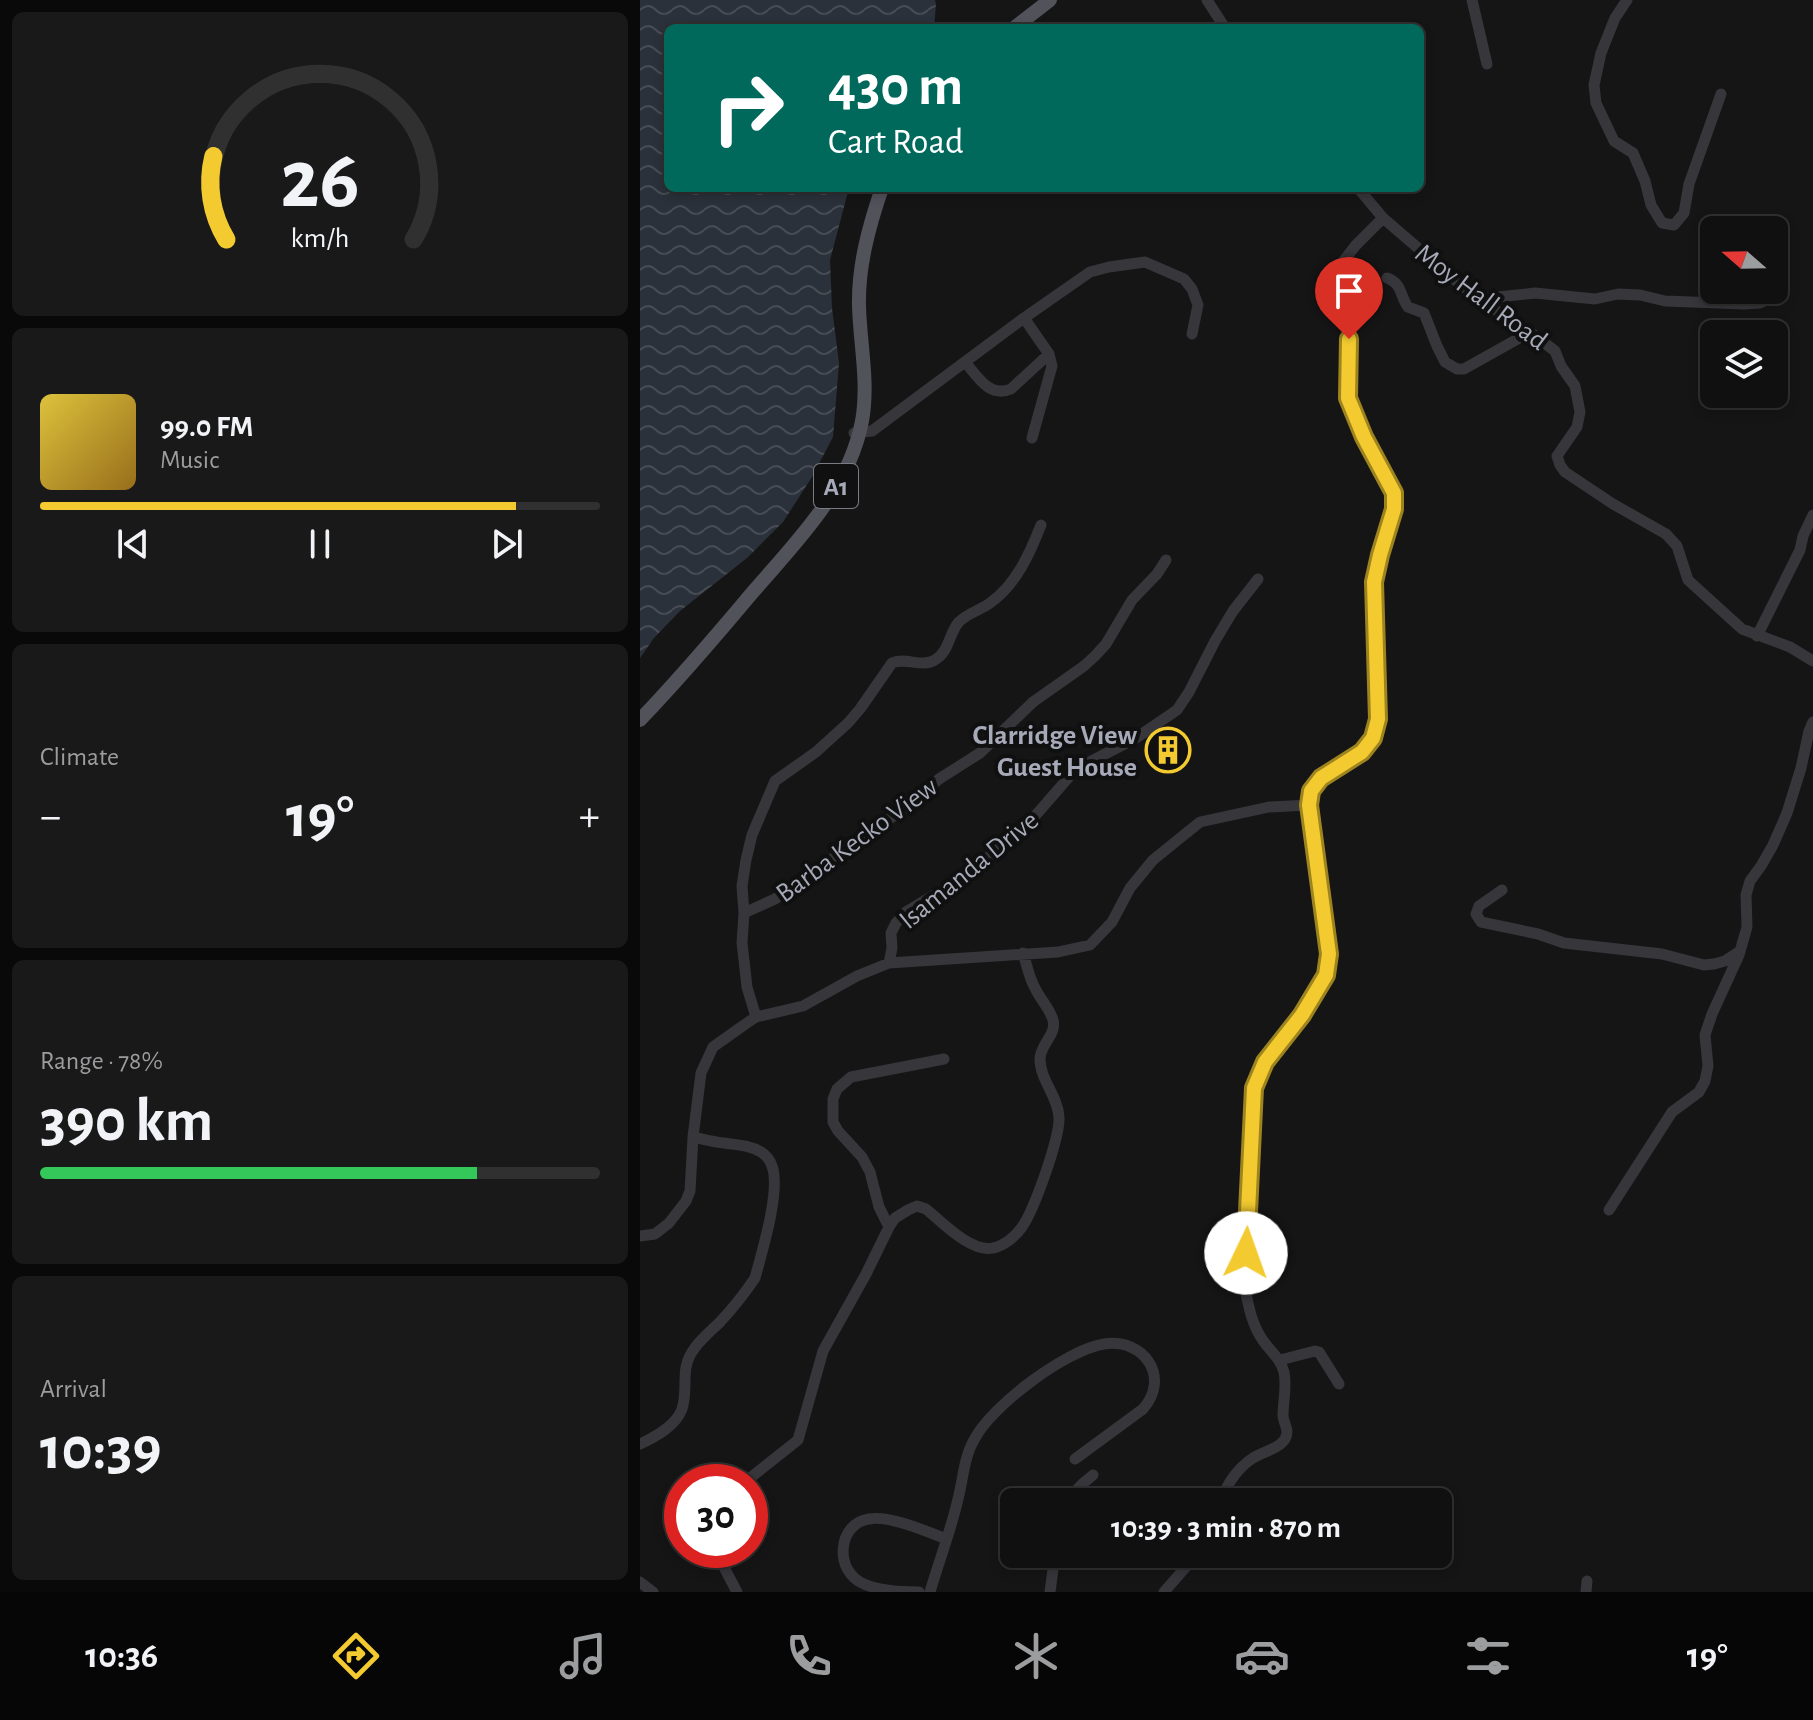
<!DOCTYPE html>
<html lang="en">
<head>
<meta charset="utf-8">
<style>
	body { margin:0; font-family:"Alegreya Sans",sans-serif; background:#191919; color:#f1f3f6; height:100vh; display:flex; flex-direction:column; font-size:30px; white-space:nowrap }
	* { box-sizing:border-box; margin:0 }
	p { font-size:26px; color:#9c9d9f }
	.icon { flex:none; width:44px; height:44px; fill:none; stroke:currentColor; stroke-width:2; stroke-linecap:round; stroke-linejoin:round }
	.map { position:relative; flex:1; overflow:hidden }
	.panel { display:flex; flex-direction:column; gap:12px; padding:12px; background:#090909; width:640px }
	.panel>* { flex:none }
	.guide { position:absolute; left:24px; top:24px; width:760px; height:168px; border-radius:12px; box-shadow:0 4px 12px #0003,0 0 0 2px #303030; background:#00695c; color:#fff; overflow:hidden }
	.needle { width:52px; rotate:290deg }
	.fabs { position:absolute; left:1060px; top:216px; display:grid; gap:16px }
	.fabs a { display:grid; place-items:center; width:88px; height:88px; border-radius:12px; background:#101010; box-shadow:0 4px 12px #0003,0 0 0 2px #303030; font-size:40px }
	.speed { position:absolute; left:24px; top:1464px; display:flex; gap:16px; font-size:40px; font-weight:700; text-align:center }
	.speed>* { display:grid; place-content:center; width:104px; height:104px; border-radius:50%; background:#101010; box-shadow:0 4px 12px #0003,0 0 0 2px #303030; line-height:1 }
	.speed .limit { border:12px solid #d22; background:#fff; color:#111 }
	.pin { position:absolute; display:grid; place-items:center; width:68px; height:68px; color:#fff; margin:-82px -34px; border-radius:50% 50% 50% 0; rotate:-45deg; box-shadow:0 0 8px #0007 }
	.pin .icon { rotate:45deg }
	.me { position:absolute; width:88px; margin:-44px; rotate:3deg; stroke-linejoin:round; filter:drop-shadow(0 0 6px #0008) }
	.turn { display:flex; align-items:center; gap:28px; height:168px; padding:0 32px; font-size:36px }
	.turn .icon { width:104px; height:104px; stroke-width:2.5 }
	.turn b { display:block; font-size:56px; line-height:68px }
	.big { font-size:60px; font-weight:700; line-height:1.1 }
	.panel .tile { flex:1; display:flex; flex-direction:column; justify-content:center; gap:12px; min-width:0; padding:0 28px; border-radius:12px; background:#191919 }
	.panel .dial { align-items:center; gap:0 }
	.dial svg { height:208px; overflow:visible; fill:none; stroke:#303030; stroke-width:7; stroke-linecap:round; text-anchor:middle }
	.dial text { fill:#f1f3f6; stroke:none }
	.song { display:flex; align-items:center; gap:24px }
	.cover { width:96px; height:96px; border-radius:12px; background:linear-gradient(135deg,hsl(50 70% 55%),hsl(40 70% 35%)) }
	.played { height:8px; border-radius:4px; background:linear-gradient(90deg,#f3cb30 85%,#303030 85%) }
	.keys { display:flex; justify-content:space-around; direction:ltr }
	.heat { display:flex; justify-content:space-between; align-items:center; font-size:44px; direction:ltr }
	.charge { height:12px; border-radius:6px; background:linear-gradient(90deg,#34c759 78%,#303030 0) }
	.trip { position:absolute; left:360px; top:1488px; width:452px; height:80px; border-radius:12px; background:#101010; box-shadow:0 4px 12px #0003,0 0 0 2px #303030; font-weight:700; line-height:80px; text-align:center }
	.tab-bar { display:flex; height:128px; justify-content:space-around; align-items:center; background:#060606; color:#9c9d9f }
	.tab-bar .icon { width:56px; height:56px }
	.tab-bar .current { color:#f3cb30 }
	.tab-bar b { font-size:36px; color:#f1f3f6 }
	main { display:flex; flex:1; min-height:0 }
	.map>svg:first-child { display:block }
	.water { fill:url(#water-waves) }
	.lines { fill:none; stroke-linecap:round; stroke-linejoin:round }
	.minor { stroke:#36363b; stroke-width:11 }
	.major { stroke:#51525a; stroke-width:14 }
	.route-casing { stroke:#9e841f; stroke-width:20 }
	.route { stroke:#f3cb30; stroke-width:14 }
	.labels { text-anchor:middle; stroke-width:8; stroke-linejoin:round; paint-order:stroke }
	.shield { fill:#101011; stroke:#797b85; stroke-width:2 }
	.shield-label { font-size:26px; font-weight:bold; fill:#a6a9b7 }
	.street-label { font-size:28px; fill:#a6a9b7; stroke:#101011 }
	.poi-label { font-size:28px; font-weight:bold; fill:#a6a9b7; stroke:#101011; text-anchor:end }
</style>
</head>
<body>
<main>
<section class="panel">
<div class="tile dial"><svg viewBox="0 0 100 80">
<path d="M14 69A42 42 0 1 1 86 69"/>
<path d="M14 69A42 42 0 0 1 9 37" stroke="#f3cb30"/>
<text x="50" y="56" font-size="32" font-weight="700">26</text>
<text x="50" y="72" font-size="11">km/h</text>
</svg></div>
<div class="tile">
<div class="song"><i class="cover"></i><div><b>99.0 FM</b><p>Music</p></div></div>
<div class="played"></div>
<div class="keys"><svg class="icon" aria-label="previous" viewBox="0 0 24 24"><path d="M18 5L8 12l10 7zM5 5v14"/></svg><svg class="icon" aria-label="pause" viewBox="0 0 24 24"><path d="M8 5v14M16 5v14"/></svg><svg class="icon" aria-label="next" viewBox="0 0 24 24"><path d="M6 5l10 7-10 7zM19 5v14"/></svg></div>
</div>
<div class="tile"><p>Climate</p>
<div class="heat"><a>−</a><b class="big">19°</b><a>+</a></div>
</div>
<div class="tile"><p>Range · 78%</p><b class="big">390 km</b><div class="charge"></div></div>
<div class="tile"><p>Arrival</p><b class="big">10:39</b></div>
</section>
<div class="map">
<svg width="1173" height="1592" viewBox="0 0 1173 1592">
	<defs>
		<pattern id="water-waves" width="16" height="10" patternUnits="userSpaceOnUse" patternTransform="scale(2)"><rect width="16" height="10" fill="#2b313a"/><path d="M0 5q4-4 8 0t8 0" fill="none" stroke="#474c54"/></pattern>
	</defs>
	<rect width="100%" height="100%" fill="#151516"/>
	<!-- water -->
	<path class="water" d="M0,0H295L296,4L294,28H28V188H209L190,260L192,308L199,363L193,437L172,477L143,522L107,558L40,611L14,638L0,658Z"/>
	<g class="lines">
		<!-- minor -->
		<path class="minor" d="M567,0L585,28
			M832,0L847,64
			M987,0L975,18L961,53L954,85L956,103L974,141L993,153L1005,181L1011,205L1022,223L1034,225L1044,213L1049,184L1081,94
			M718,188L743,218L814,279L838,299L890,332L915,351L921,366L935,386L940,412L937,427L917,456L920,465L925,472L973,504L1026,534L1037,546L1048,580L1102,629L1150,647L1173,661
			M747,278C762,283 760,296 768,307L784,313L797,346L805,362L817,369H824L890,332
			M839,299L895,293L955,299L978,294L1000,295L1025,301L1104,304L1119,303L1135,297
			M384,318L409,354L412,366L392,438
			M325,362C338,377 349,398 371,389L409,354
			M214,433L232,431L384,318L450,272L469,267L505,262L544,279L552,289L558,305L552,334
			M1117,636L1160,550L1163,536L1173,515
			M862,890L839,906L836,914L841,922L898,934L924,943L1022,954L1064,965L1074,964L1085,961L1099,952
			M104,913L135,899L265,808L299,779L340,753L393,702L444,666L455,656L466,644L492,600L517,574L526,560
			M249,963L252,948L251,933L256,923L266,912L309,886L343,862L395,816L436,769L496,738L537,710L549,692L575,641L593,611L618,579
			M116,1017L107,987L102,943L104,913L102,886L106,860L112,835L135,781L176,752L208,723L220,709L252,663C266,657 282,668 295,660C309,652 309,634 318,623C325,614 341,610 350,603C376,585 390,553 401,525
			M969,1210L1032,1112L1059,1092L1065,1081L1068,1066L1065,1035L1072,1014L1099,955L1107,927L1106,895L1110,881L1121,866L1133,845L1147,813L1161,768L1169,731L1173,722
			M249,1227L239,1207L230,1172L222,1157L198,1131L193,1122V1099L197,1089L211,1077L304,1059
			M0,1236L15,1234L29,1223L46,1201L50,1191L53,1137L61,1073L73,1047L104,1025L116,1017L163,1006L217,976L249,963L418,952L450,945L472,922L490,888L513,860L560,822L629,807L669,805
			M640,1360L675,1351L679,1352L699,1384
			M0,1444C15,1437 36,1426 42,1409C49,1388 39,1369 54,1349C61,1339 72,1330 80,1322C93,1308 105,1293 115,1278C122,1252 141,1190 132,1166C130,1160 126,1155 121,1152C109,1145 97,1145 84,1143C74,1142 63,1139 53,1137
			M105,1482L158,1440L183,1351L226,1274L249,1227L255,1218L268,1210L277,1206L286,1209C302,1222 331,1253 353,1248C364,1246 376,1236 382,1227C394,1210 420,1138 419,1117C418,1096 400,1080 400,1059C400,1044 417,1035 413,1020C410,1009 400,999 395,988C389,978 387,965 383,953
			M433,1502C434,1488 443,1484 453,1475
			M580,1502C587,1484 596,1469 613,1458C622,1452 639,1449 645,1439C650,1430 644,1425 643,1416C643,1401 647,1387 644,1372C640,1358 632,1353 624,1342C611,1324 608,1304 604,1283L614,1088L625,1062L662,1015L686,975L689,954L669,805C669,801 669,797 670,793C679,768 719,763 732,738C735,733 736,725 738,719L734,582L740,555L754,509V493L724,437L708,398L709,339L699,275L701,264L716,245L743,218
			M75,1550L97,1592
			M0,1582L13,1592
			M279,1592C263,1592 239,1591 224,1584C193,1571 198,1523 229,1519C249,1515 286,1531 306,1539
			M290,1592C299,1561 311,1530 318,1499C323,1480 324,1457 334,1440C351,1406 426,1350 464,1344C504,1338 531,1377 503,1409L435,1459
			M410,1592L415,1554
			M524,1592L551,1561L555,1554
			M946,1592L947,1581"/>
		<!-- major -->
		<path class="major" d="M374,28L410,0
			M0,720C39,679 76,636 112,593C156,542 209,490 222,421C229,383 220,344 219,306C218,266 229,226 242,188"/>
	</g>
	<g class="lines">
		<!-- route casing -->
		<g class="route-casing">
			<path id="route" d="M606,1253L614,1088L625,1062L662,1015L686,975L689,954L669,805L671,791L681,778L722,752L733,738L738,719L734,582L740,555L754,509V493L724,437L708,398L709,339"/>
		</g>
		<!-- route -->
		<use href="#route" class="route"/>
	</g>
	<!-- icons -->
	<defs>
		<g id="building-ring" transform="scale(2.3)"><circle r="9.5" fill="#101011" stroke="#f3cb30" stroke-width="1.5"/><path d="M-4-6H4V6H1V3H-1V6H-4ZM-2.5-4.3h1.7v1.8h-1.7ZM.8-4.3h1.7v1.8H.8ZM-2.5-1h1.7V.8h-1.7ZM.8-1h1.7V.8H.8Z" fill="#f3cb30"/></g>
	</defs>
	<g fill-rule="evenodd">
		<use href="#building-ring" x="528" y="750"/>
	</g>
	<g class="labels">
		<!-- shield labels -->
		<rect class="shield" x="174" y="464" width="44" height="44" rx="6"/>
		<g class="shield-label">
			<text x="196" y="495">A1</text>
		</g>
		<!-- street labels -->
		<g class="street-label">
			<text transform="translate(842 296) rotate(37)" y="10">Moy Hall Road</text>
			<text transform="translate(216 839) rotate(-36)" y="10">Barba Kecko View</text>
			<text transform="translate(328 869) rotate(-39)" y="10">Isamanda Drive</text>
		</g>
		<!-- poi labels -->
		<g class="poi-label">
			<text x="497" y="744">Clarridge View<tspan x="497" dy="32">Guest House</tspan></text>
		</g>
	</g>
</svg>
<div class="fabs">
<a><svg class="needle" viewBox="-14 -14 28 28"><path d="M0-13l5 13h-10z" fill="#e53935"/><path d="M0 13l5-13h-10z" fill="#9c9d9f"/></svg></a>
<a><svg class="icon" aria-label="layers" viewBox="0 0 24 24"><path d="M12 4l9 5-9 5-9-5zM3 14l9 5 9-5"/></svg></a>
</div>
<div class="speed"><div class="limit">30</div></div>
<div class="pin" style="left:709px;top:339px;background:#d93025"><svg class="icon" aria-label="arrive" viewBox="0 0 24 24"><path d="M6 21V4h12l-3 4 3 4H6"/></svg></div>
<svg class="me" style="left:606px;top:1253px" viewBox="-20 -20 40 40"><circle r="19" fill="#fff"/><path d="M0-13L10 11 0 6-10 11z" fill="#f3cb30"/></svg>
<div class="trip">10:39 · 3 min · 870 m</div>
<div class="guide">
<div class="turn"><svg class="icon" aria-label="right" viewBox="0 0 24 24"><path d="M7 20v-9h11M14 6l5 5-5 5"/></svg><div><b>430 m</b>Cart Road</div></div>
</div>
</div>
</main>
<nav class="tab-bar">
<b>10:36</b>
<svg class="icon current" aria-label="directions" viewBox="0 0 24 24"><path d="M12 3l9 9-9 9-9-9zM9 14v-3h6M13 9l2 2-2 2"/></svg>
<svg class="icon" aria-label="music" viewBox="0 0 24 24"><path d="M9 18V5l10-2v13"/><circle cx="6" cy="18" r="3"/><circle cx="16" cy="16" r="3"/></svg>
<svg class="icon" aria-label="phone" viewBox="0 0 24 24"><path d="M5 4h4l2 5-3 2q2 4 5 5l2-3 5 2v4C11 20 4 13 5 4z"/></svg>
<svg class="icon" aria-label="climate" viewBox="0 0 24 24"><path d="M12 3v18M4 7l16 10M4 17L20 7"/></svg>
<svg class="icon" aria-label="car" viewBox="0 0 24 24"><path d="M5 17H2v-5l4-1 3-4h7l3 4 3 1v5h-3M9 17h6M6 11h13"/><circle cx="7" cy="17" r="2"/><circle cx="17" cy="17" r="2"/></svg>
<svg class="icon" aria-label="filters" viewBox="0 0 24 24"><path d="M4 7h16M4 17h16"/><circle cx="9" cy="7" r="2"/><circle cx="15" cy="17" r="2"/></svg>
<b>19°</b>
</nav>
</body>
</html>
